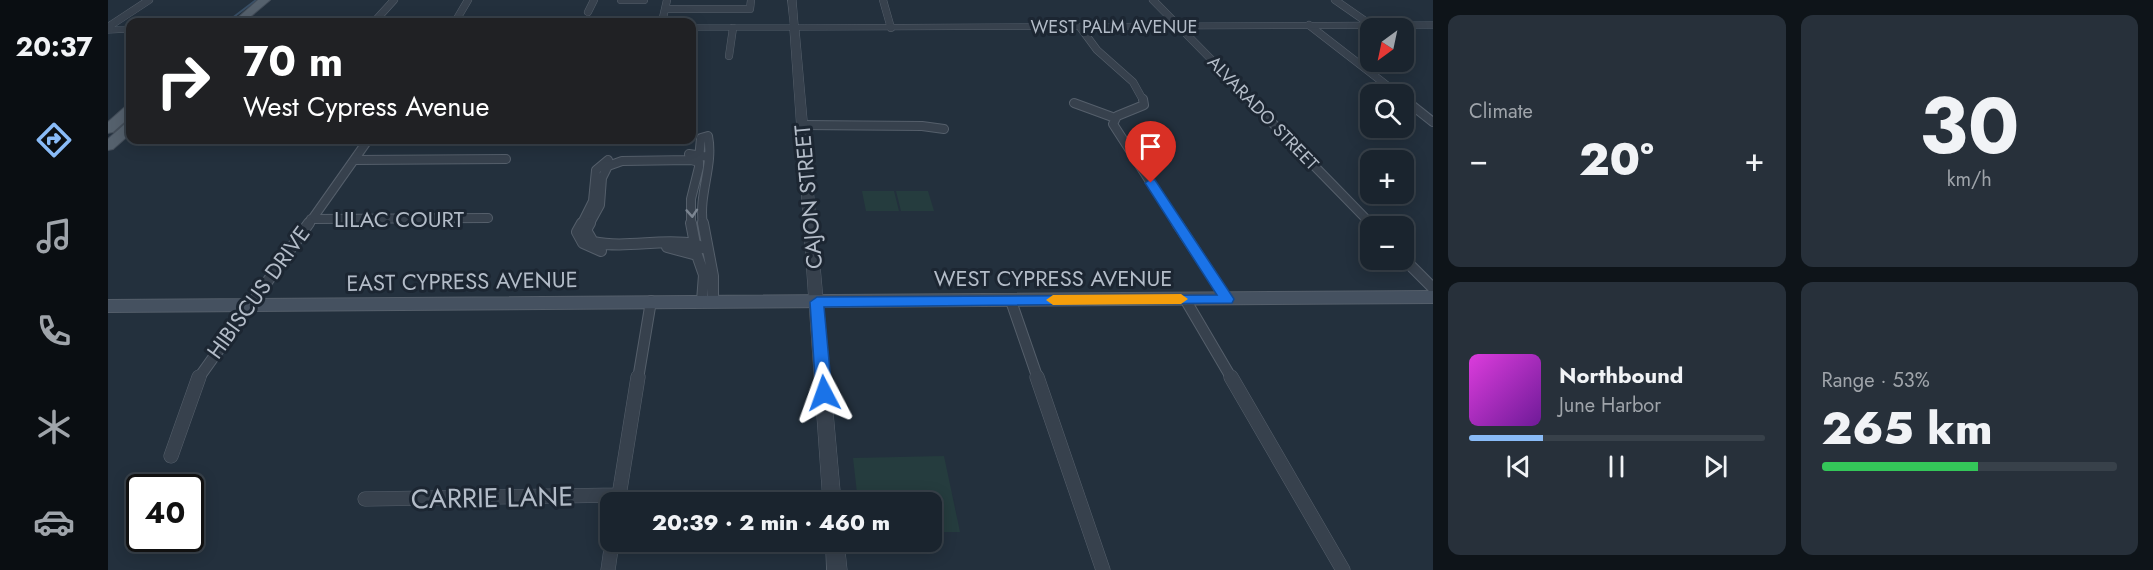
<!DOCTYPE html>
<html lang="en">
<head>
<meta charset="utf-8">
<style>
	body { margin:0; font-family:Jost,sans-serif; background:#27303a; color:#f1f3f6; height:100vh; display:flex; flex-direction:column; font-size:22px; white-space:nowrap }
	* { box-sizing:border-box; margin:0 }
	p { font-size:20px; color:#9fa4aa }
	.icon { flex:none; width:33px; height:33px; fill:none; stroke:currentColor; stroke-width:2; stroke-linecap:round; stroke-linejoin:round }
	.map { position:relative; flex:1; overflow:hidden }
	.panel { display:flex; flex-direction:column; gap:15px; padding:15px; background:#0e1419; width:720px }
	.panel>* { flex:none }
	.top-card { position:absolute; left:18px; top:18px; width:570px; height:126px; border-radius:12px; box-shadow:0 3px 15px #0003,0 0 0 2px #38414a; background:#202124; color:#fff; overflow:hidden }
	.needle { width:39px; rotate:213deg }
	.buttons { position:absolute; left:1252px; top:18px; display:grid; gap:12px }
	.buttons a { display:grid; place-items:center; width:54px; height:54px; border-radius:12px; background:#1a242e; box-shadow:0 3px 15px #0003,0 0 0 2px #38414a; font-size:30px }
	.speed { position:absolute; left:18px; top:474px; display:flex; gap:12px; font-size:30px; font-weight:700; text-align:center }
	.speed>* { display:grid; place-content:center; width:78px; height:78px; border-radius:50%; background:#1a242e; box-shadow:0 3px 15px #0003,0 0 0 2px #38414a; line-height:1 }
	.speed .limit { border:3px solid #111; border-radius:9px; background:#fff; color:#111 }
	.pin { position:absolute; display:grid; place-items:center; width:51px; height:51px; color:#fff; margin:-62px -26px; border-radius:50% 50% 50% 0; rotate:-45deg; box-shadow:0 0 6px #0007 }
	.pin .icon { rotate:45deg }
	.me { position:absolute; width:66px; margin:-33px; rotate:356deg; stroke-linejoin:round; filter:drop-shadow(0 0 4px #0008) }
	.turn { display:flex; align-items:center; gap:21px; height:126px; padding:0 18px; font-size:27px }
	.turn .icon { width:78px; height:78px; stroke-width:2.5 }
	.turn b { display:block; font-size:42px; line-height:51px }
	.big { font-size:45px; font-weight:800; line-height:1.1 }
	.panel .tile { flex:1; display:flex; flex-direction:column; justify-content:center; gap:9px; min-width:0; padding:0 21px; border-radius:12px; background:#27303a }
	.panel .dial { align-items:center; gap:0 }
	.dial b { font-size:78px; line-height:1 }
	.song { display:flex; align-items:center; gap:18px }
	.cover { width:72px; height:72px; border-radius:9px; background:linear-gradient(135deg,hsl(300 70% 55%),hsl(280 70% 35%)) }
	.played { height:6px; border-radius:3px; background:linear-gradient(90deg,#89bbf7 25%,#38414a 25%) }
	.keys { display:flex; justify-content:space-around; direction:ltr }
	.heat { display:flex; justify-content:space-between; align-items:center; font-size:33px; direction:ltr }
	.charge { height:9px; border-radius:4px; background:linear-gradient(90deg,#34c759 53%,#38414a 0) }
	.panel .tiles { flex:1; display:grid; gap:15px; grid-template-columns:repeat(2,1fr) }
	.trip { position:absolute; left:492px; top:492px; width:342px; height:60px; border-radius:12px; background:#1a242e; box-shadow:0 3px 15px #0003,0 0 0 2px #38414a; font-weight:800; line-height:60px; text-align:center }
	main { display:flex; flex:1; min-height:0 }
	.tab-bar { display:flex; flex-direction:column; width:108px; justify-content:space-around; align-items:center; background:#0a0e12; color:#9fa4aa }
	.tab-bar .icon { width:42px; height:42px }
	.tab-bar .current { color:#89bbf7 }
	.tab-bar b { font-size:27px; color:#f1f3f6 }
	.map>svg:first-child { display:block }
	.green { fill:#253c3e }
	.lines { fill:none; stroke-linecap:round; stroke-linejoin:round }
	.stream { stroke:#394f66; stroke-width:2 }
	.minor-far3-casing { stroke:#555f6b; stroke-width:8 }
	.minor-far2-casing { stroke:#555f6b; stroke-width:10 }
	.minor-far1-casing { stroke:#555f6b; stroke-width:12 }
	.minor-casing { stroke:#555f6b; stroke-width:15 }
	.tertiary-casing { stroke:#555f6b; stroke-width:1 }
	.secondary-casing { stroke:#555f6b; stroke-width:2 }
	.primary-casing { stroke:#434d59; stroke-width:2 }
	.minor-far3 { stroke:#37414d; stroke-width:7 }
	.minor-far2 { stroke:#37414d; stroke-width:8 }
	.minor-far1 { stroke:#37414d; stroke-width:10 }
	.minor { stroke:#37414d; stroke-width:14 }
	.tertiary { fill:#37414d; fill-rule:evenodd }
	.secondary { fill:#455160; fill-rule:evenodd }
	.primary { fill:#55616d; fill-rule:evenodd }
	.oneway { stroke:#7b8591 }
	.route { fill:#1a73e8; stroke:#114b97; stroke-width:1.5 }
	.slow { fill:#f59e0b }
	.labels { text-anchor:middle; stroke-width:6; stroke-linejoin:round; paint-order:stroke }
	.far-street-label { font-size:18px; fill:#b3bcc8; stroke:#1c2632 }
	.street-label { font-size:22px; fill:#b3bcc8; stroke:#1c2632 }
	.near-street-label { font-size:27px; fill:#b3bcc8; stroke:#1c2632 }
</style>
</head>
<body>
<main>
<nav class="tab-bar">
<b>20:37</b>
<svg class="icon current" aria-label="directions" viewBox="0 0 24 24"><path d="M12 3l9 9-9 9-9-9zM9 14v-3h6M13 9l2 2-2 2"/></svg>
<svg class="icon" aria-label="music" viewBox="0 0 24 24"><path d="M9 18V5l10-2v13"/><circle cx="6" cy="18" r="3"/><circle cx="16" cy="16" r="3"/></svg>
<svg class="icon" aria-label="phone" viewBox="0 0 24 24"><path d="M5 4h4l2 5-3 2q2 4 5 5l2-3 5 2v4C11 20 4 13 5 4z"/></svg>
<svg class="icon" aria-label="climate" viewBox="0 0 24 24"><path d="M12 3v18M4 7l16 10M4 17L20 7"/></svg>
<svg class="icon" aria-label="car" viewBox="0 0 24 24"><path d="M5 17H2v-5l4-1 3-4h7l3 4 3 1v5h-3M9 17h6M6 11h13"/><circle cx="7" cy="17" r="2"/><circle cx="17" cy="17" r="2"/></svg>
</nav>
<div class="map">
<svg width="1325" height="570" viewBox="0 0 1325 570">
	<rect width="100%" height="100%" fill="#23303d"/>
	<!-- green -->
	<path class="green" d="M754,191H786L791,211H758Z
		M788,191H820L826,211H793Z
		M836,456L852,532H824V502H750L745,458Z"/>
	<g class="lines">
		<!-- stream -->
		<path class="stream" d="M119,22L148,0"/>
		<!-- minor-far3 casing -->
		<g class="minor-far3-casing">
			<path id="minor-far3" d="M513,0H536
				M775,0L783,28
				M1045,0L1143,100
				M1227,0L1263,25
				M558,9H642L643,0
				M480,12L486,0
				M266,22L286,0
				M347,22L360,0
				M554,22L559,0
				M1201,25L1290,94
				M0,27L41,0
				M972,27L989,50L1025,82L1035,100
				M621,56L625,28
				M1296,99L1298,100"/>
		</g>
		<!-- minor-far2 casing -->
		<g class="minor-far2-casing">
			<path id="minor-far2" d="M1035,99L1036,105L1009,116L1005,124L1070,225
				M1141,99L1264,225
				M1296,99L1325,122
				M966,103L1007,118
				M694,125L814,126L836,129
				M581,154L601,157
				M591,159L593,138L600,136C606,166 590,194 595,225
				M246,160L398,159
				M203,219L380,218
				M200,225L260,140
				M473,225L485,201L488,170L500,160
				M481,225L492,205L494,178L500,166L514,161L583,160L591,162V167L583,199V225"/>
		</g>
		<!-- minor-far1 casing -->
		<g class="minor-far1-casing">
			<path id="minor-far1" d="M474,223L469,232L475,243L493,251
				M482,223L478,230L485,242C519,249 553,238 587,244
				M583,223L587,244
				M595,223L605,276V301
				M1069,223L1119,299
				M1262,223L1265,226
				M587,244L600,250
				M587,244L589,255
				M559,247L589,255L596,275L594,301
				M1296,259L1325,288
				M1077,299L1124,379
				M903,301L930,379
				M90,379L201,223
				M530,379L543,301"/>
		</g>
		<!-- minor casing -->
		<g class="minor-casing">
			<path id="minor" d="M929,377L995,570
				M1123,377L1235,570
				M63,456L91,377
				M257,499L511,495
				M510,502L530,377
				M500,570L504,542"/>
		</g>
		<!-- tertiary casing -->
		<g class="tertiary-casing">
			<path id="tertiary" d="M680,0H688L690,25L1325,22V28L691,30L733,502H715L682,30H584V25H682Z
				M0,27H22V32L0,33Z
				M718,542H736L739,570H719Z"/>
		</g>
		<!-- secondary casing -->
		<g class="secondary-casing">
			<path id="secondary" d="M1325,291V303L0,312V300Z"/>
		</g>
		<!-- primary casing -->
		<g class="primary-casing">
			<path id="primary" d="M150,0H162L136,22H125Z
				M22,106V117L5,132L0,133V122L17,107Z
				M22,123V134L5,149L0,150V139L17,124Z"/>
		</g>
		<!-- minor-far3 -->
		<use href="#minor-far3" class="minor-far3"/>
		<!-- minor-far2 -->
		<use href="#minor-far2" class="minor-far2"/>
		<!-- minor-far1 -->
		<use href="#minor-far1" class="minor-far1"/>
		<!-- minor -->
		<use href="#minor" class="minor"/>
		<!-- tertiary -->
		<use href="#tertiary" class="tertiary"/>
		<!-- secondary -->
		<use href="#secondary" class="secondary"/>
		<!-- primary -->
		<use href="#primary" class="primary"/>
	</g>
	<!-- one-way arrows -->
	<defs><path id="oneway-chevron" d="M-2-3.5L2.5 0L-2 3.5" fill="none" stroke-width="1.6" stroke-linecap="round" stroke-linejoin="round" transform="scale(1.5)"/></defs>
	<use class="oneway" href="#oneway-chevron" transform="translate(584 213) rotate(86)"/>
	<!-- route -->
	<path class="route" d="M1043,179L1047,180L1124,296L1126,299L1124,303L716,307L724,393L721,397L716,399L710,397L708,393L702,302L709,297L1109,295L1037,183Z"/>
	<!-- slow -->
	<path class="slow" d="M1073,294L1080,299L1073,304L945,305L938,300L945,295Z"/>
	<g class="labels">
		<!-- far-street labels -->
		<g class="far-street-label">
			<text x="1006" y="33">WEST PALM AVENUE</text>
			<text transform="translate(1155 113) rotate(46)" y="6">ALVARADO STREET</text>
		</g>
		<!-- street labels -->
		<g class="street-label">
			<text transform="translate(700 197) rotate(-95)" y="8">CAJON STREET</text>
			<text x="291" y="227">LILAC COURT</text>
			<text x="945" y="286">WEST CYPRESS AVENUE</text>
			<text transform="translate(354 281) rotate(-1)" y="8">EAST CYPRESS AVENUE</text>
			<text transform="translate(150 292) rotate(-54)" y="8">HIBISCUS DRIVE</text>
		</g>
		<!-- near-street labels -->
		<g class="near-street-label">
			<text transform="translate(384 498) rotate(-1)" y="9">CARRIE LANE</text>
		</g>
	</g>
</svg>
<div class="buttons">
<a><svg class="needle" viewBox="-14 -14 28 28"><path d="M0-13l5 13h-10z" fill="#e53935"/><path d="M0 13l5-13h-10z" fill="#9fa4aa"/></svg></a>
<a><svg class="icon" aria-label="search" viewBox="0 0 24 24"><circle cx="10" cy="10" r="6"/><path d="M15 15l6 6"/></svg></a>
<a>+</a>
<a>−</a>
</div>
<div class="speed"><div class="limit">40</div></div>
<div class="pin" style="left:1043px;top:183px;background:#d93025"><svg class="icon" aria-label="arrive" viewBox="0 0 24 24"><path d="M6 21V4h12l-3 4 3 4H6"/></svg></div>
<svg class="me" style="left:716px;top:393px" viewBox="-20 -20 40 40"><path d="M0-17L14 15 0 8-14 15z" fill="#1a73e8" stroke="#fff" stroke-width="4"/></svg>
<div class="trip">20:39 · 2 min · 460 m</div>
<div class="top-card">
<div class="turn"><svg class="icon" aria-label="right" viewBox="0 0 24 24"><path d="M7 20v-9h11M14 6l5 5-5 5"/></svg><div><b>70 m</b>West Cypress Avenue</div></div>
</div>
</div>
<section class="panel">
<div class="tiles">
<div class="tile"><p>Climate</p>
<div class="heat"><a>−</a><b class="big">20°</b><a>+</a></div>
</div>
<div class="tile dial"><b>30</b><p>km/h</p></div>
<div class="tile">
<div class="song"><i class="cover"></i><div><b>Northbound</b><p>June Harbor</p></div></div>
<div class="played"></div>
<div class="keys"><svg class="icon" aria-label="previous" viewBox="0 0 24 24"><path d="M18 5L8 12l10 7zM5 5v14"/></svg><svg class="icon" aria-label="pause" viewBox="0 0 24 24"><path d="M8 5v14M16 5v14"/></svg><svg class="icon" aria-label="next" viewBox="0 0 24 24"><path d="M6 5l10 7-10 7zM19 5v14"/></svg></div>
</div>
<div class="tile"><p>Range · 53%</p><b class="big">265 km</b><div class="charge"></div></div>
</div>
</section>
</main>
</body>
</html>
